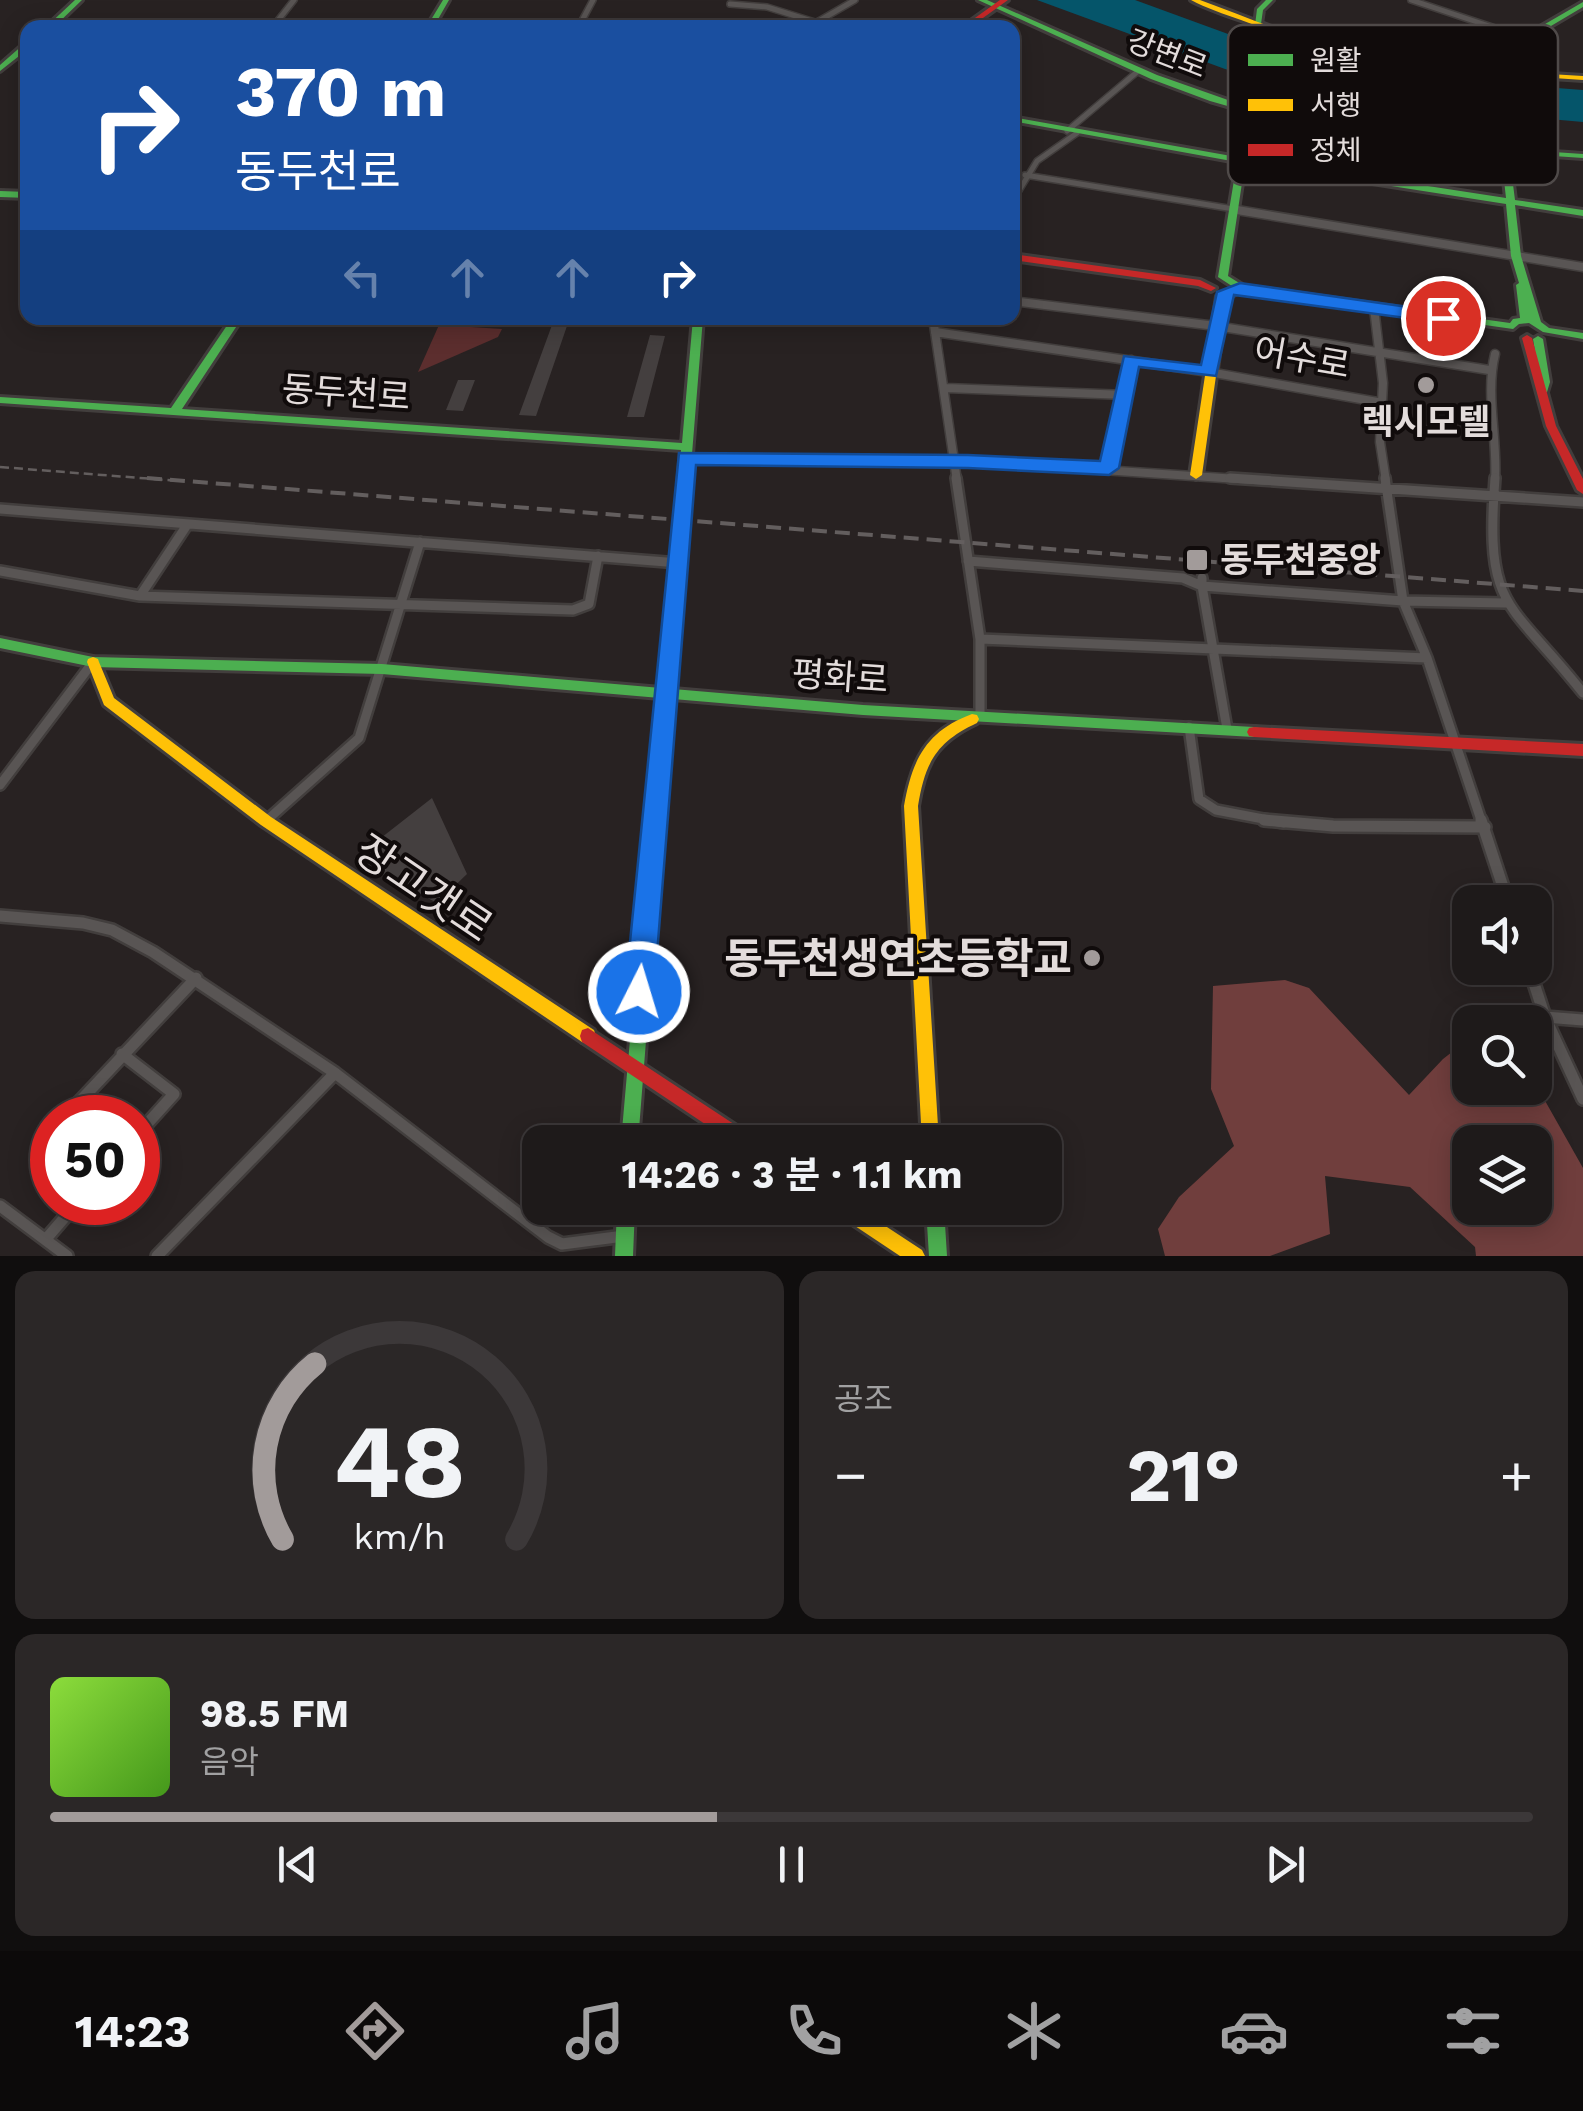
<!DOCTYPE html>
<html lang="ko">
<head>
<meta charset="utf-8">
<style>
	body { margin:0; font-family:"Work Sans","Noto Sans KR",sans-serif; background:#2b2727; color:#f1f3f6; height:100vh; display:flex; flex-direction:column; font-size:38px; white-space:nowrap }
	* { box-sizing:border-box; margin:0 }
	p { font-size:32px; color:#a1a1a2 }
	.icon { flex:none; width:55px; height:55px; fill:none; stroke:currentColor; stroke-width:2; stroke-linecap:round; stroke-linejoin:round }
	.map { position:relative; height:1256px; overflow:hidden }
	.drawer { display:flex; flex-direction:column; gap:15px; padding:15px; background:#100e0e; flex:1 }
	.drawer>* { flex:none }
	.hud { position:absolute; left:20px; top:20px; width:1000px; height:305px; border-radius:20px; box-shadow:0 5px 25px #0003,0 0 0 2px #3c3839; background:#1a4fa0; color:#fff; overflow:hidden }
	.tools { position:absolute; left:1452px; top:885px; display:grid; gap:20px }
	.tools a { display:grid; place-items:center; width:100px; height:100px; border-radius:20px; background:#1e1a1a; box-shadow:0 5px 25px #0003,0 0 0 2px #3c3839; font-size:50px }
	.speed { position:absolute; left:30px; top:1095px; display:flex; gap:20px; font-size:50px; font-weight:700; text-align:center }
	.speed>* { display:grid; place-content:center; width:130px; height:130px; border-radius:50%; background:#1e1a1a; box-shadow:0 5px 25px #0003,0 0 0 2px #3c3839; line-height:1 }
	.speed .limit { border:15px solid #d22; background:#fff; color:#111 }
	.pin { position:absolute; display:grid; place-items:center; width:85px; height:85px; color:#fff; margin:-42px; border:5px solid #fff; border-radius:50%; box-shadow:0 2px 10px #0007 }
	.me { position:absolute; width:110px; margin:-55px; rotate:5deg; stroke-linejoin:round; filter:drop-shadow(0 0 8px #0008) }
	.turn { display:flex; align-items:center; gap:35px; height:210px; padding:0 50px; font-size:45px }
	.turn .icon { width:130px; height:130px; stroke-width:2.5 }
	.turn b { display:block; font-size:70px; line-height:85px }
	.lanes { display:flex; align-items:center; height:95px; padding:0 50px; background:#0003; justify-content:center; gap:50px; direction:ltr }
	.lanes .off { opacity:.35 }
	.big { font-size:75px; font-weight:700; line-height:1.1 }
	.drawer .tile { flex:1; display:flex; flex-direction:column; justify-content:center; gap:15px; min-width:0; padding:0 35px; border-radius:20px; background:#2b2727 }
	.drawer .dial { align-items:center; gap:0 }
	.dial svg { height:260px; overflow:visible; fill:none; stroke:#3c3839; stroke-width:7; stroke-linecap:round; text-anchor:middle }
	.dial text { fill:#f1f3f6; stroke:none }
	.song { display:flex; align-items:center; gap:30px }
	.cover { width:120px; height:120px; border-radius:15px; background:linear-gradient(135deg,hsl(90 70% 55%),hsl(100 70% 35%)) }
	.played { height:10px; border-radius:5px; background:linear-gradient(90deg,#a29b9a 45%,#3c3839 45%) }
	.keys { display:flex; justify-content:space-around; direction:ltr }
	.heat { display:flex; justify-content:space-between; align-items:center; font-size:55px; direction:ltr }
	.drawer .tiles { flex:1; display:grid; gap:15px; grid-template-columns:1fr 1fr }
	.tile:last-child { grid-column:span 2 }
	.trip { position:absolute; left:522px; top:1125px; width:540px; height:100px; border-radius:20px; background:#1e1a1a; box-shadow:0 5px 25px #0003,0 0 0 2px #3c3839; font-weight:700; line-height:100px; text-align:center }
	.dock { display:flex; height:160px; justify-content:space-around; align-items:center; background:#0c0a0a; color:#a1a1a2 }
	.dock .icon { width:70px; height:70px }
	.dock .on { color:#a29b9a }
	.dock b { font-size:45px; color:#f1f3f6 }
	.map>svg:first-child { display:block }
	.green { fill:#5c2e2e }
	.forest { fill:#703e3d; fill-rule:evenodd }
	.water { fill:#05556a }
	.building { fill:#443f3f }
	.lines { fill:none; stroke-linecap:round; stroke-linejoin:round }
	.street-far3-casing { stroke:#423e3d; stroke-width:8 }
	.street-far2-casing { stroke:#423e3d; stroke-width:11 }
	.street-far1-casing { stroke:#423e3d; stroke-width:14 }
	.street-casing { stroke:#423e3d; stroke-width:16 }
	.fast-casing { stroke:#423e3d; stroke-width:6 }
	.slow-casing { stroke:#423e3d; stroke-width:6 }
	.jam-casing { stroke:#423e3d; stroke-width:6 }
	.street-far3 { stroke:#595554; stroke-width:5 }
	.street-far2 { stroke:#595554; stroke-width:8 }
	.street-far1 { stroke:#595554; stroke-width:9 }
	.street { stroke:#595554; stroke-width:11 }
	.fast { fill:#4caf50; fill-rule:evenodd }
	.slow { fill:#ffc107; fill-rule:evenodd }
	.jam { fill:#c62828; fill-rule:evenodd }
	.rail-far1 { stroke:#635e5e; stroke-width:2.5; stroke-dasharray:9 5; stroke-linecap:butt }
	.rail { stroke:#635e5e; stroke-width:4; stroke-dasharray:15 8; stroke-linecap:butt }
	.route { fill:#1a73e8; stroke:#114b97; stroke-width:2.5 }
	.poi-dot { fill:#a29b9a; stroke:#100b0b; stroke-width:4 }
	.labels { text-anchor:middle; stroke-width:8; stroke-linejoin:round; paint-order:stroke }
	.far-street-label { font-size:30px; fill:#e3dcdb; stroke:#100b0b }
	.street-label { font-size:35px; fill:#e3dcdb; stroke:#100b0b }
	.poi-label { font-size:35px; font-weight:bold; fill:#e3dcdb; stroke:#100b0b }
	.near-street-label { font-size:42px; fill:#e3dcdb; stroke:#100b0b }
	.near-poi-label { font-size:42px; font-weight:bold; fill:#e3dcdb; stroke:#100b0b; text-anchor:end }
	.key { fill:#100b0b; stroke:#4f4a49; stroke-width:2.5 }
	.key-label { font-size:28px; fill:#e3dcdb }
</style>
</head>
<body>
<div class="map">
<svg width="1583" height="1256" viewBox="0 0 1583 1256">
	<rect width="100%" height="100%" fill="#282222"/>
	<!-- green -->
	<path class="green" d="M439,325L502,329L498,337L418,372Z"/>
	<!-- forest -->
	<path class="forest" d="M1285,980L1309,988L1409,1095L1443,1059L1470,1038V1088H1535V1083L1583,1168V1256H1476L1475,1247L1410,1187L1325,1176L1330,1234L1270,1256H1165L1158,1229L1179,1197L1234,1146L1211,1089L1213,986ZM1470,1142H1535V1208H1470Z"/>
	<!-- water -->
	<path class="water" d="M1037,0H1135L1239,38L1374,74L1583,90V122L1343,101L1225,69Z"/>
	<!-- building -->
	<path class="building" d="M552,325L567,326L536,416L519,415Z
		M650,335L665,336L644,417H627Z
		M458,380H475L463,411L446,410Z
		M432,798L467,874L437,903L354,859Z"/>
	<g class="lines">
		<!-- street-far3 casing -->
		<g class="street-far3-casing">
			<path id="street-far3" d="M1411,0L1525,38
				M730,4L767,7L834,28
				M817,22L855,0
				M272,28L294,0
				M578,28L593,0
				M1067,131L1137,72
				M1025,175L1252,212
				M1012,202L1037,161L1077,133"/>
		</g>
		<!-- street-far2 casing -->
		<g class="street-far2-casing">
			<path id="street-far2" d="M1237,210L1583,267
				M1012,301L1216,326L1489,370
				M1374,308L1383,383L1380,442L1386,481
				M933,318L957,481
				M935,332L1209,372L1383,403
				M1495,354C1485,395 1498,439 1495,481
				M946,388L1126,395
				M686,458L968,461L1268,481
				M1109,468L1131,360"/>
		</g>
		<!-- street-far1 casing -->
		<g class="street-far1-casing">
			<path id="street-far1" d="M956,478L980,639V716
				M1230,478L1583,502
				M1385,478L1403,601L1505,603
				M1495,478C1485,612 1508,598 1583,693
				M0,509L679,563
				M968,561L1183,578L1202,586V578
				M0,571L140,596L573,610L589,604L598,556
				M140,596L187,525
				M980,639L1427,658
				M1189,727L1199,799L1216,810L1284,823
				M1227,729L1202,586L1403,601L1427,658L1482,823
				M0,785L93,662
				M266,821L359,738L420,542"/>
		</g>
		<!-- street casing -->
		<g class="street-casing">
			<path id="street" d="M1264,820L1333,826L1485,827
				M1481,820L1508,902
				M0,916L83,923L112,930L153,952L335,1073L548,1237L562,1244L624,1236
				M1529,968L1545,1017L1583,1099
				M1545,1017L1583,1020
				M122,1054L174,1094L138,1134
				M64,1118L196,978
				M0,1206L67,1256
				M46,1239L78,1202
				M157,1256L335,1073"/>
		</g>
		<!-- fast casing -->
		<g class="fast-casing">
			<path id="fast" d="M75,0H82L53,28H45Z
				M443,0H449L433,28H426Z
				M978,0H987L1157,75L1245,106L1257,9L1266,0H1273L1263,10L1261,24L1253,108C1359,140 1473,146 1583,154V158L1509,153L1515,200L1583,210V216L1515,205L1521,256L1541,322L1549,328L1583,333V339L1543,332L1529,323L1519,324L1513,329L1238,290L1218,277L1237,162L1012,121V117L1237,157L1245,111L1210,101L1151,79ZM1252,113C1334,135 1417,146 1501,153L1506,198L1245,158ZM1245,163L1506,204L1511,256L1519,283L1516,285L1520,318L1513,319L1510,323L1244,286L1228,276Z
				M1583,2V7L1529,39L1553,76L1546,78L1521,38Z
				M25,43H28V49L0,71V65Z
				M0,191L28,192V198L0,197Z
				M232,318H242L182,409L682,443L693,318H703L673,689L863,705L1254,727L1259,728L1261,732L1259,736L1254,737L863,715L673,699L638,1142H621L660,698L382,674L93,667L0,648V638L93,657L382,664L661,688L681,450L0,403V397L171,408Z
				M1538,336L1543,339L1550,382L1547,392L1542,395L1537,392L1540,382L1533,339Z
				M617,1208H635L633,1256H615Z
				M926,1208H944L947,1256H929Z"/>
		</g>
		<!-- slow casing -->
		<g class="slow-casing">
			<path id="slow" d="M1191,0H1200C1234,12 1267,27 1302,37C1393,62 1488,70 1583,76V80C1467,73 1350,63 1241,20C1224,14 1206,8 1191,0Z
				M1241,285L1244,286V290L1227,298L1202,475L1196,479L1190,475L1217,296Z
				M93,657L98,659L99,662L114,698L271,817L594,1030L596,1036L594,1042L588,1044L582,1042L261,825L104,705L87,662L88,659Z
				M972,714L977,715L979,719L977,723C936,742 925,763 918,806L939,1142H922L904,806C912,760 926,731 972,714Z
				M834,1208H858L922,1250L925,1256H900L837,1214Z"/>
		</g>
		<!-- jam casing -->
		<g class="jam-casing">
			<path id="jam" d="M1000,0H1008L969,28H961Z
				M1012,254L1200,280L1216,288L1211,291L1198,286L1012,260Z
				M1527,335L1532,338L1556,426L1583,479V494L1577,490L1546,426L1522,338Z
				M1254,727L1583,744V756L1254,737L1249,736L1247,732L1249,728Z
				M588,1028L752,1136L754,1142H732L582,1042L580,1036L582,1030Z"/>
		</g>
		<!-- street-far3 -->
		<use href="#street-far3" class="street-far3"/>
		<!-- street-far2 -->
		<use href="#street-far2" class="street-far2"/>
		<!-- street-far1 -->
		<use href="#street-far1" class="street-far1"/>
		<!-- street -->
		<use href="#street" class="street"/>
		<!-- fast -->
		<use href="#fast" class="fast"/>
		<!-- slow -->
		<use href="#slow" class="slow"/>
		<!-- jam -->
		<use href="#jam" class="jam"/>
		<!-- rail-far1 -->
		<path class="rail-far1" d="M0,467L179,481"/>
		<!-- rail -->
		<path class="rail" d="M147,478L1583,591"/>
	</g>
	<!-- route -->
	<path class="route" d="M1240,283L1443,312L1452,318L1443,323L1234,295L1216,376L1139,367L1119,468L1109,475L968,468L696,465L654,992L649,1002L639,1006L629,1002L625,992L679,453L968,455L1100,461L1124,356L1201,365L1217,292Z"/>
	<!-- markers -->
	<g class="poi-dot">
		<circle cx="1426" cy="385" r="10"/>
		<rect x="1185" y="548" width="24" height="24" rx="5"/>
		<circle cx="1092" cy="958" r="10"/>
	</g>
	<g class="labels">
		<!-- far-street labels -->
		<g class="far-street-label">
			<text transform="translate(1167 54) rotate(21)" y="10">강변로</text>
		</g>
		<!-- street labels -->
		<g class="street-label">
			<text transform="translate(1302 358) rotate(10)" y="12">어수로</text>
			<text transform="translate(346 393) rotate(4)" y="12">동두천로</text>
			<text transform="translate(840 677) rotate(4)" y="12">평화로</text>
		</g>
		<!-- poi labels -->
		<g class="poi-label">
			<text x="1426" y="434">렉시모텔</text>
			<text x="1220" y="572" text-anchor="start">동두천중앙</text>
		</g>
		<!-- near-street labels -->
		<g class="near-street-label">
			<text transform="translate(424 888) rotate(34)" y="15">장고갯로</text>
		</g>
		<!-- near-poi labels -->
		<g class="near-poi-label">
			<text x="1072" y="973">동두천생연초등학교</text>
		</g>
	</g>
	<!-- legend -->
	<rect x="1228" y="25" width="330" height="160" rx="15" class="key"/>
	<rect x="1248" y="54" width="45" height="12" fill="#4caf50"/>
	<rect x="1248" y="99" width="45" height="12" fill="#ffc107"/>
	<rect x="1248" y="144" width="45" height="12" fill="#c62828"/>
	<g class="key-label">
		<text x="1310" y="70">원활</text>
		<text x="1310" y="115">서행</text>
		<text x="1310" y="160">정체</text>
	</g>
</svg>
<div class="tools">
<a><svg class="icon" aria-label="sound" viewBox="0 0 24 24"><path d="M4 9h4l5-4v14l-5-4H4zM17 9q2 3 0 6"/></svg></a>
<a><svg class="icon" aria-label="search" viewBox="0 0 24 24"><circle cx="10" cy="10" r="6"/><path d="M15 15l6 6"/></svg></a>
<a><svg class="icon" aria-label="layers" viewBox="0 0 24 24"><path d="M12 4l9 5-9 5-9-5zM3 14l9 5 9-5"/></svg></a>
</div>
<div class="speed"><div class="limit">50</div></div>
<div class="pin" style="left:1443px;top:318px;background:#d93025"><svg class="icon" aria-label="arrive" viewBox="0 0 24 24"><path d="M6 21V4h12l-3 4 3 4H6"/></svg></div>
<svg class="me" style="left:639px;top:992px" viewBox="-20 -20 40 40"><circle r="17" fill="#1a73e8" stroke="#fff" stroke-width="3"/><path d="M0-11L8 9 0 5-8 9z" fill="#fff"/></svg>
<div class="trip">14:26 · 3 분 · 1.1 km</div>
<div class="hud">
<div class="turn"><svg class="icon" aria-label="right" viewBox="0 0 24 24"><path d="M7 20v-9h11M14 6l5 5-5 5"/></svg><div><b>370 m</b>동두천로</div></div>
<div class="lanes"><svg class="icon off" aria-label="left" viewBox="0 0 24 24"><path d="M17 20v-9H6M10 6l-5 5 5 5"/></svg><svg class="icon off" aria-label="ahead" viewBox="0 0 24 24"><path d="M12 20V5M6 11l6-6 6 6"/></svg><svg class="icon off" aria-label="ahead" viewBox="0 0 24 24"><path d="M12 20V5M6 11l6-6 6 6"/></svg><svg class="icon" aria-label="right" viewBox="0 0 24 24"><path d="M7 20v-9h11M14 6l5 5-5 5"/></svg></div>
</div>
</div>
<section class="drawer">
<div class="tiles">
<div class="tile dial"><svg viewBox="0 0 100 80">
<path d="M14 69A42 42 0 1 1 86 69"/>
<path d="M14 69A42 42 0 0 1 24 15" stroke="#a29b9a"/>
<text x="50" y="56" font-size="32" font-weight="700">48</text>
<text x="50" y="72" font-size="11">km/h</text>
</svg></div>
<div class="tile"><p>공조</p>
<div class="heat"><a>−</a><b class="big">21°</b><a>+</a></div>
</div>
<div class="tile">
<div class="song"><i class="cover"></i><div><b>98.5 FM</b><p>음악</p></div></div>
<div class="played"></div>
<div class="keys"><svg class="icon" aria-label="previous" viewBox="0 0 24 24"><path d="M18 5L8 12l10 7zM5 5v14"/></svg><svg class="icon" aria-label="pause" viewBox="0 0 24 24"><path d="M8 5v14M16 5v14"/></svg><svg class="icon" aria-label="next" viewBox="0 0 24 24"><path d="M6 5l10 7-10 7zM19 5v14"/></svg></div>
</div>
</div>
</section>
<nav class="dock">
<b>14:23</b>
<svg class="icon on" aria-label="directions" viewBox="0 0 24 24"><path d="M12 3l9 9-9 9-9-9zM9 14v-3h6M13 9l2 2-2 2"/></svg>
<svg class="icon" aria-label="music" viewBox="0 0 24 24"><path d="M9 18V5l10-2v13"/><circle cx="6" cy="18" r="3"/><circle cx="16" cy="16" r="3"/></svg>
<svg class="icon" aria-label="phone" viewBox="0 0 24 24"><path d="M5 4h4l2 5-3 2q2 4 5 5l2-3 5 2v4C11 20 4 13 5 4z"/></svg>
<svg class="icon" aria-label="climate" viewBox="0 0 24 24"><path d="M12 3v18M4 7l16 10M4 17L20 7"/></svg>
<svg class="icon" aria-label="car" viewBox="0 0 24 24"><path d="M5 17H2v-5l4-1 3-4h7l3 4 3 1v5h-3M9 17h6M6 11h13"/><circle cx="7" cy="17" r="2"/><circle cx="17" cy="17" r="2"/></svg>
<svg class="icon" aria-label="filters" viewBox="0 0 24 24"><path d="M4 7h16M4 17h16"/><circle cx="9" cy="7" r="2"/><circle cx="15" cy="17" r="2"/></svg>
</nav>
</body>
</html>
